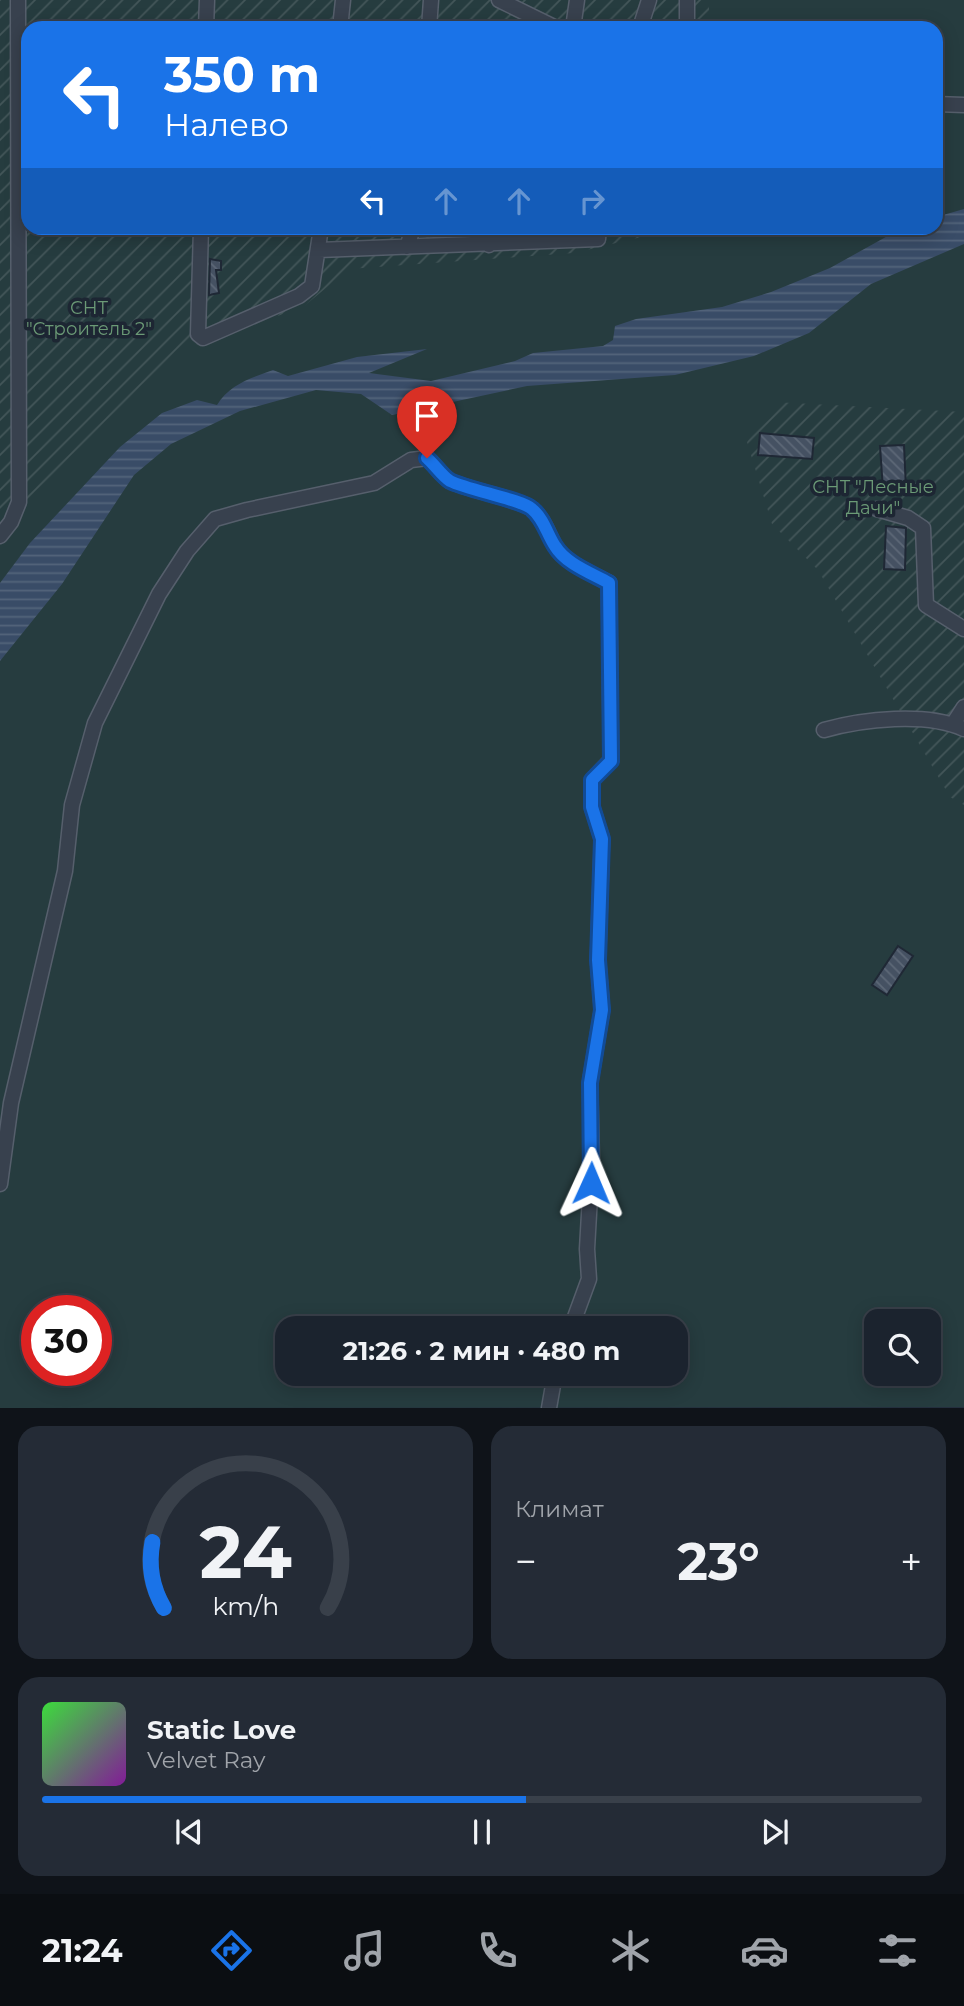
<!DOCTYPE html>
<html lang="ru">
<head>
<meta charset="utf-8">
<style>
	body { margin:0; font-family:Montserrat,sans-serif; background:#242b36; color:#f1f3f6; height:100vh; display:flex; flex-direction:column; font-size:26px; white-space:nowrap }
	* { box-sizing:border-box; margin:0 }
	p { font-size:23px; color:#a0a4aa }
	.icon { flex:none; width:38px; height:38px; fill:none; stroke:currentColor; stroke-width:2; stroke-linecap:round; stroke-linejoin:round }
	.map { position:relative; height:1408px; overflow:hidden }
	.panel { display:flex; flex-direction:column; gap:18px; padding:18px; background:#0f1319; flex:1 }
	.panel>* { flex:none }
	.hud { position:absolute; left:21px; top:21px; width:922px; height:214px; border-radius:21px; box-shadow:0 4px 18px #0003,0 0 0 2px #39404a; background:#1a73e8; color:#fff; overflow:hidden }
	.buttons { position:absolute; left:864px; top:1309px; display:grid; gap:14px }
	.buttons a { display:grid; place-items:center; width:77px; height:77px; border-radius:14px; background:#1b232e; box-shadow:0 4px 18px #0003,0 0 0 2px #39404a; font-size:35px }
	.speed { position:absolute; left:21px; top:1295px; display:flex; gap:14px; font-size:35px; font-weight:700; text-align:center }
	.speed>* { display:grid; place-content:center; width:91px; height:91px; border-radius:50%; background:#1b232e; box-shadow:0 4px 18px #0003,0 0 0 2px #39404a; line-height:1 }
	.speed .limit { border:10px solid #d22; background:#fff; color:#111 }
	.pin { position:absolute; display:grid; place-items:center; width:60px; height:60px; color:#fff; margin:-72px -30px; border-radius:50% 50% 50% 0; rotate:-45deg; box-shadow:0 0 7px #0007 }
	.pin .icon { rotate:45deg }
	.me { position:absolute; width:77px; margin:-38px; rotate:1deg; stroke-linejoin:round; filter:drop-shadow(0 0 5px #0008) }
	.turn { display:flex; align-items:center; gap:24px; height:147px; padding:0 28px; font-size:32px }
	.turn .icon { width:91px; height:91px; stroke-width:2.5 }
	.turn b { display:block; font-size:49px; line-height:60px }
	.lanes { display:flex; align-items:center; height:66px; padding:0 28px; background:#0003; justify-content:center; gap:35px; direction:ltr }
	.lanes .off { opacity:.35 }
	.big { font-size:52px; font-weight:700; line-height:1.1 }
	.panel .tile { flex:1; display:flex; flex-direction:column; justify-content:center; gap:10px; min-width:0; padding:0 24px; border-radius:21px; background:#242b36 }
	.panel .dial { align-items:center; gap:0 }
	.dial svg { height:182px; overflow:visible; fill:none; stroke:#39404a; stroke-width:7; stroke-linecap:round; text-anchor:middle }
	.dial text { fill:#f1f3f6; stroke:none }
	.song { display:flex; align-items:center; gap:21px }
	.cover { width:84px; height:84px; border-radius:10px; background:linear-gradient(135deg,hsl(120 70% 55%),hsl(290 70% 35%)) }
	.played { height:7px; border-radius:4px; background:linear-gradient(90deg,#1a73e8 55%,#39404a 55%) }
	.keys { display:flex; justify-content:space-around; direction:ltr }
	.heat { display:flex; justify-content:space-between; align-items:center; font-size:38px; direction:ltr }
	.panel .tiles { flex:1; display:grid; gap:18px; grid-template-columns:1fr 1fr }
	.tile:last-child { grid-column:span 2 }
	.trip { position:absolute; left:275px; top:1316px; width:413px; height:70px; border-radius:21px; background:#1b232e; box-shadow:0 4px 18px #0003,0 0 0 2px #39404a; font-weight:700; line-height:70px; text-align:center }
	.tab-bar { display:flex; height:112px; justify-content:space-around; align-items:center; background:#0b0e12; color:#a0a4aa }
	.tab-bar .icon { width:49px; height:49px }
	.tab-bar .current { color:#1a73e8 }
	.tab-bar b { font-size:32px; color:#f1f3f6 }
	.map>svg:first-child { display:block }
	.park { fill:#263c3f; fill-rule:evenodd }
	.garden { fill:url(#garden-furrows) }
	.water { fill:url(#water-rules) }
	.building { fill:url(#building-back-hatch); stroke:#1f2835; stroke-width:2 }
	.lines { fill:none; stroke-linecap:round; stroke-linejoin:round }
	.minor-casing { stroke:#565f6c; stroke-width:17 }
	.minor { stroke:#38414e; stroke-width:14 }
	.route-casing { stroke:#114b97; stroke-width:18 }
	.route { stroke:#1a73e8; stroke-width:12 }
	.labels { text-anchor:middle; stroke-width:7; stroke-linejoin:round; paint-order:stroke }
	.park-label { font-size:18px; fill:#6b9a76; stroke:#1d2633 }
</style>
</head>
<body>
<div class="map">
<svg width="964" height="1408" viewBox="0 0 964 1408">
	<defs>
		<pattern id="garden-furrows" width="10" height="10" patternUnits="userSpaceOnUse" patternTransform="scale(1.75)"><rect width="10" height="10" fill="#263c3f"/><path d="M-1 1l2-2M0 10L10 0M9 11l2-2" fill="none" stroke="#435659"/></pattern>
		<pattern id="water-rules" width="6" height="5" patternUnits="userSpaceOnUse" patternTransform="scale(1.75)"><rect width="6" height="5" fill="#394c67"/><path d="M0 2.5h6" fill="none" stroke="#53647b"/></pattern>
		<pattern id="building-back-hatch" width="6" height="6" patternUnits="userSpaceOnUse" patternTransform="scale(1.75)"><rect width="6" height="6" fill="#455162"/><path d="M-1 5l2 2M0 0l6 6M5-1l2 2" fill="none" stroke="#5d6877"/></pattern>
	</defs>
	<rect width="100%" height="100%" fill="#242f3e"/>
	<!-- park -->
	<path class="park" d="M0,0H964V1407L0,1408ZM28,28H936V228H28ZM37,1311H96V1370H37ZM877,1321H929V1374H877ZM287,1328H676V1374H287Z"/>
	<!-- garden -->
	<path class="garden" d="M0,0H709V28H28V228H661L654,234L574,253L349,269L303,307L186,348L0,541Z
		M774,402L964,412V805L950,797L818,570L772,524L747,442Z"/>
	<!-- water -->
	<path class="water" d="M964,209V244L871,284L809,333L754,356L675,375L527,386L392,415L361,394L316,390L240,411L171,444L134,475L62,584L0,661V583L30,543L120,447L162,413L197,400L217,405C230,384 251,378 273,370L288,376L357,357L427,349L369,373L431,381L515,361L533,353L603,346L613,340L615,326L636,319L722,307L771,292L830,268L893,233L907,228H936V217Z"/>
	<!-- building -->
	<path class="building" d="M210,259L221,261V270H216L219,293L209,295Z
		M760,433L814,438L812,459L758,455Z
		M904,445L906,489L883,490L880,446Z
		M886,526L906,528L905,570L884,569Z
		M898,946L913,956L887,995L872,985Z"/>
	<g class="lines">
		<!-- minor casing -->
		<g class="minor-casing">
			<path id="minor" d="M499,0L556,28
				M687,0V28
				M206,28L207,0
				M340,28L343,0
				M429,28L431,0
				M573,28L577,0
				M640,28L649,0
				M936,104L964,105
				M201,228L198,334L203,338L299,296L312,286L321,228
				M489,245L498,239L506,228
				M407,247L413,228
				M319,250L598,239L599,228
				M877,509L908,518L923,528L926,605L964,629
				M0,536L11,522L19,502L18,0
				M953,724L964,707
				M824,730C863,719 926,712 964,729
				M0,1184L11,1103L65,871L72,805L95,723L159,594L187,551L215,519L247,510L374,483L411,460L427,458C434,464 443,477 450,481C468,490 522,500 532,509C544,519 548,534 555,546C566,564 591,573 609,583L611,760L592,780V807L602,839L598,960L602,1010L590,1083L592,1161L587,1249L589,1279L571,1328
				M549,1408L555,1374"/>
		</g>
		<!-- minor -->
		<use href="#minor" class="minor"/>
	</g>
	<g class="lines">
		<!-- route casing -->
		<g class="route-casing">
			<path id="route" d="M427,458C434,464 443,477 450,481C468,490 523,500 532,509C544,519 547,534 555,546C566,564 591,573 609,583L611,761L592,780V807L602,839L598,960L602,1010L590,1083L591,1183"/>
		</g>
		<!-- route -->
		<use href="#route" class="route"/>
	</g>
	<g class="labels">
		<!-- park labels -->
		<g class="park-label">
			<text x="89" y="314">СНТ<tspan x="89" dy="21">"Строитель 2"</tspan></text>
			<text x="873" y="493">СНТ "Лесные<tspan x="873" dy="21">Дачи"</tspan></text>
		</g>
	</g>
</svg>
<div class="buttons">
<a><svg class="icon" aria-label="search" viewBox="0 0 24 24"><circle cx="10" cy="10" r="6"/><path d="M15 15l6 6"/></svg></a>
</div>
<div class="speed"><div class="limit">30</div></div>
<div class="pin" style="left:427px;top:458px;background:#d93025"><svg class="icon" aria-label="arrive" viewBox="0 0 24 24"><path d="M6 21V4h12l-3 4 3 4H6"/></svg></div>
<svg class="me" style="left:591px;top:1183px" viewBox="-20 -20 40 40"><path d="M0-17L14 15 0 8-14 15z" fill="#1a73e8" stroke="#fff" stroke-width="4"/></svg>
<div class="trip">21:26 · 2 мин · 480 m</div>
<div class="hud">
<div class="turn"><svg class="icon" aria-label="left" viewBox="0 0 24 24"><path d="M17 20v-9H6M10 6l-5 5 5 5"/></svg><div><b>350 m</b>Налево</div></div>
<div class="lanes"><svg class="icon" aria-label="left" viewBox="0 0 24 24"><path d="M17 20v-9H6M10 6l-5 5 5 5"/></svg><svg class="icon off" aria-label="ahead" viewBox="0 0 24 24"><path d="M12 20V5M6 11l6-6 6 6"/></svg><svg class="icon off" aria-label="ahead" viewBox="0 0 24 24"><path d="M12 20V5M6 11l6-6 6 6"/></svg><svg class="icon off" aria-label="right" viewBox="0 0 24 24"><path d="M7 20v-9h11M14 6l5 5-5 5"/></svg></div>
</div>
</div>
<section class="panel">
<div class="tiles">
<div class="tile dial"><svg viewBox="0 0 100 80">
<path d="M14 69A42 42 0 1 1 86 69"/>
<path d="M14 69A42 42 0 0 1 9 40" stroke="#1a73e8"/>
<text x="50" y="56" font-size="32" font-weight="700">24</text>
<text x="50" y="72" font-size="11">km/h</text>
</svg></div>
<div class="tile"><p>Климат</p>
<div class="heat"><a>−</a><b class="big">23°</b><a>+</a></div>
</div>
<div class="tile">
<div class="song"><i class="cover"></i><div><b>Static Love</b><p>Velvet Ray</p></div></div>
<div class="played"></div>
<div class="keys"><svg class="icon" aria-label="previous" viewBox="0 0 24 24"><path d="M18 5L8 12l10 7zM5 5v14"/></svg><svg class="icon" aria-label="pause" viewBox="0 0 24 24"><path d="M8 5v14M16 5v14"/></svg><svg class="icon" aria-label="next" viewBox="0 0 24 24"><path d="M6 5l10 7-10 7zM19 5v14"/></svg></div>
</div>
</div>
</section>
<nav class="tab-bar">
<b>21:24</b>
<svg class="icon current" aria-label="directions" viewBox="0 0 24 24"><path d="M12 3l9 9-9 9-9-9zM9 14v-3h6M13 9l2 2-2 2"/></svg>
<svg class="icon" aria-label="music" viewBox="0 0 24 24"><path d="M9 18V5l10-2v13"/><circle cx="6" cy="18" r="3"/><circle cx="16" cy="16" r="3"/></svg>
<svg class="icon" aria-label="phone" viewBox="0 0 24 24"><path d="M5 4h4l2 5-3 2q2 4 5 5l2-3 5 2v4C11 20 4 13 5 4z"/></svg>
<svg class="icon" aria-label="climate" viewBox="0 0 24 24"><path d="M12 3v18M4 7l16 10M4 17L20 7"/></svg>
<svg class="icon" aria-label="car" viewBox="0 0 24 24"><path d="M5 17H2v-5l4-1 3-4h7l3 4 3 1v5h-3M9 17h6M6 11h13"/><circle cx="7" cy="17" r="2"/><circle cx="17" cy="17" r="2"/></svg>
<svg class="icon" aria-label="filters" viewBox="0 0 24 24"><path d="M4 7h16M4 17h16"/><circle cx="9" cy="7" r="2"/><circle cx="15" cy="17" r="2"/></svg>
</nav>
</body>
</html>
